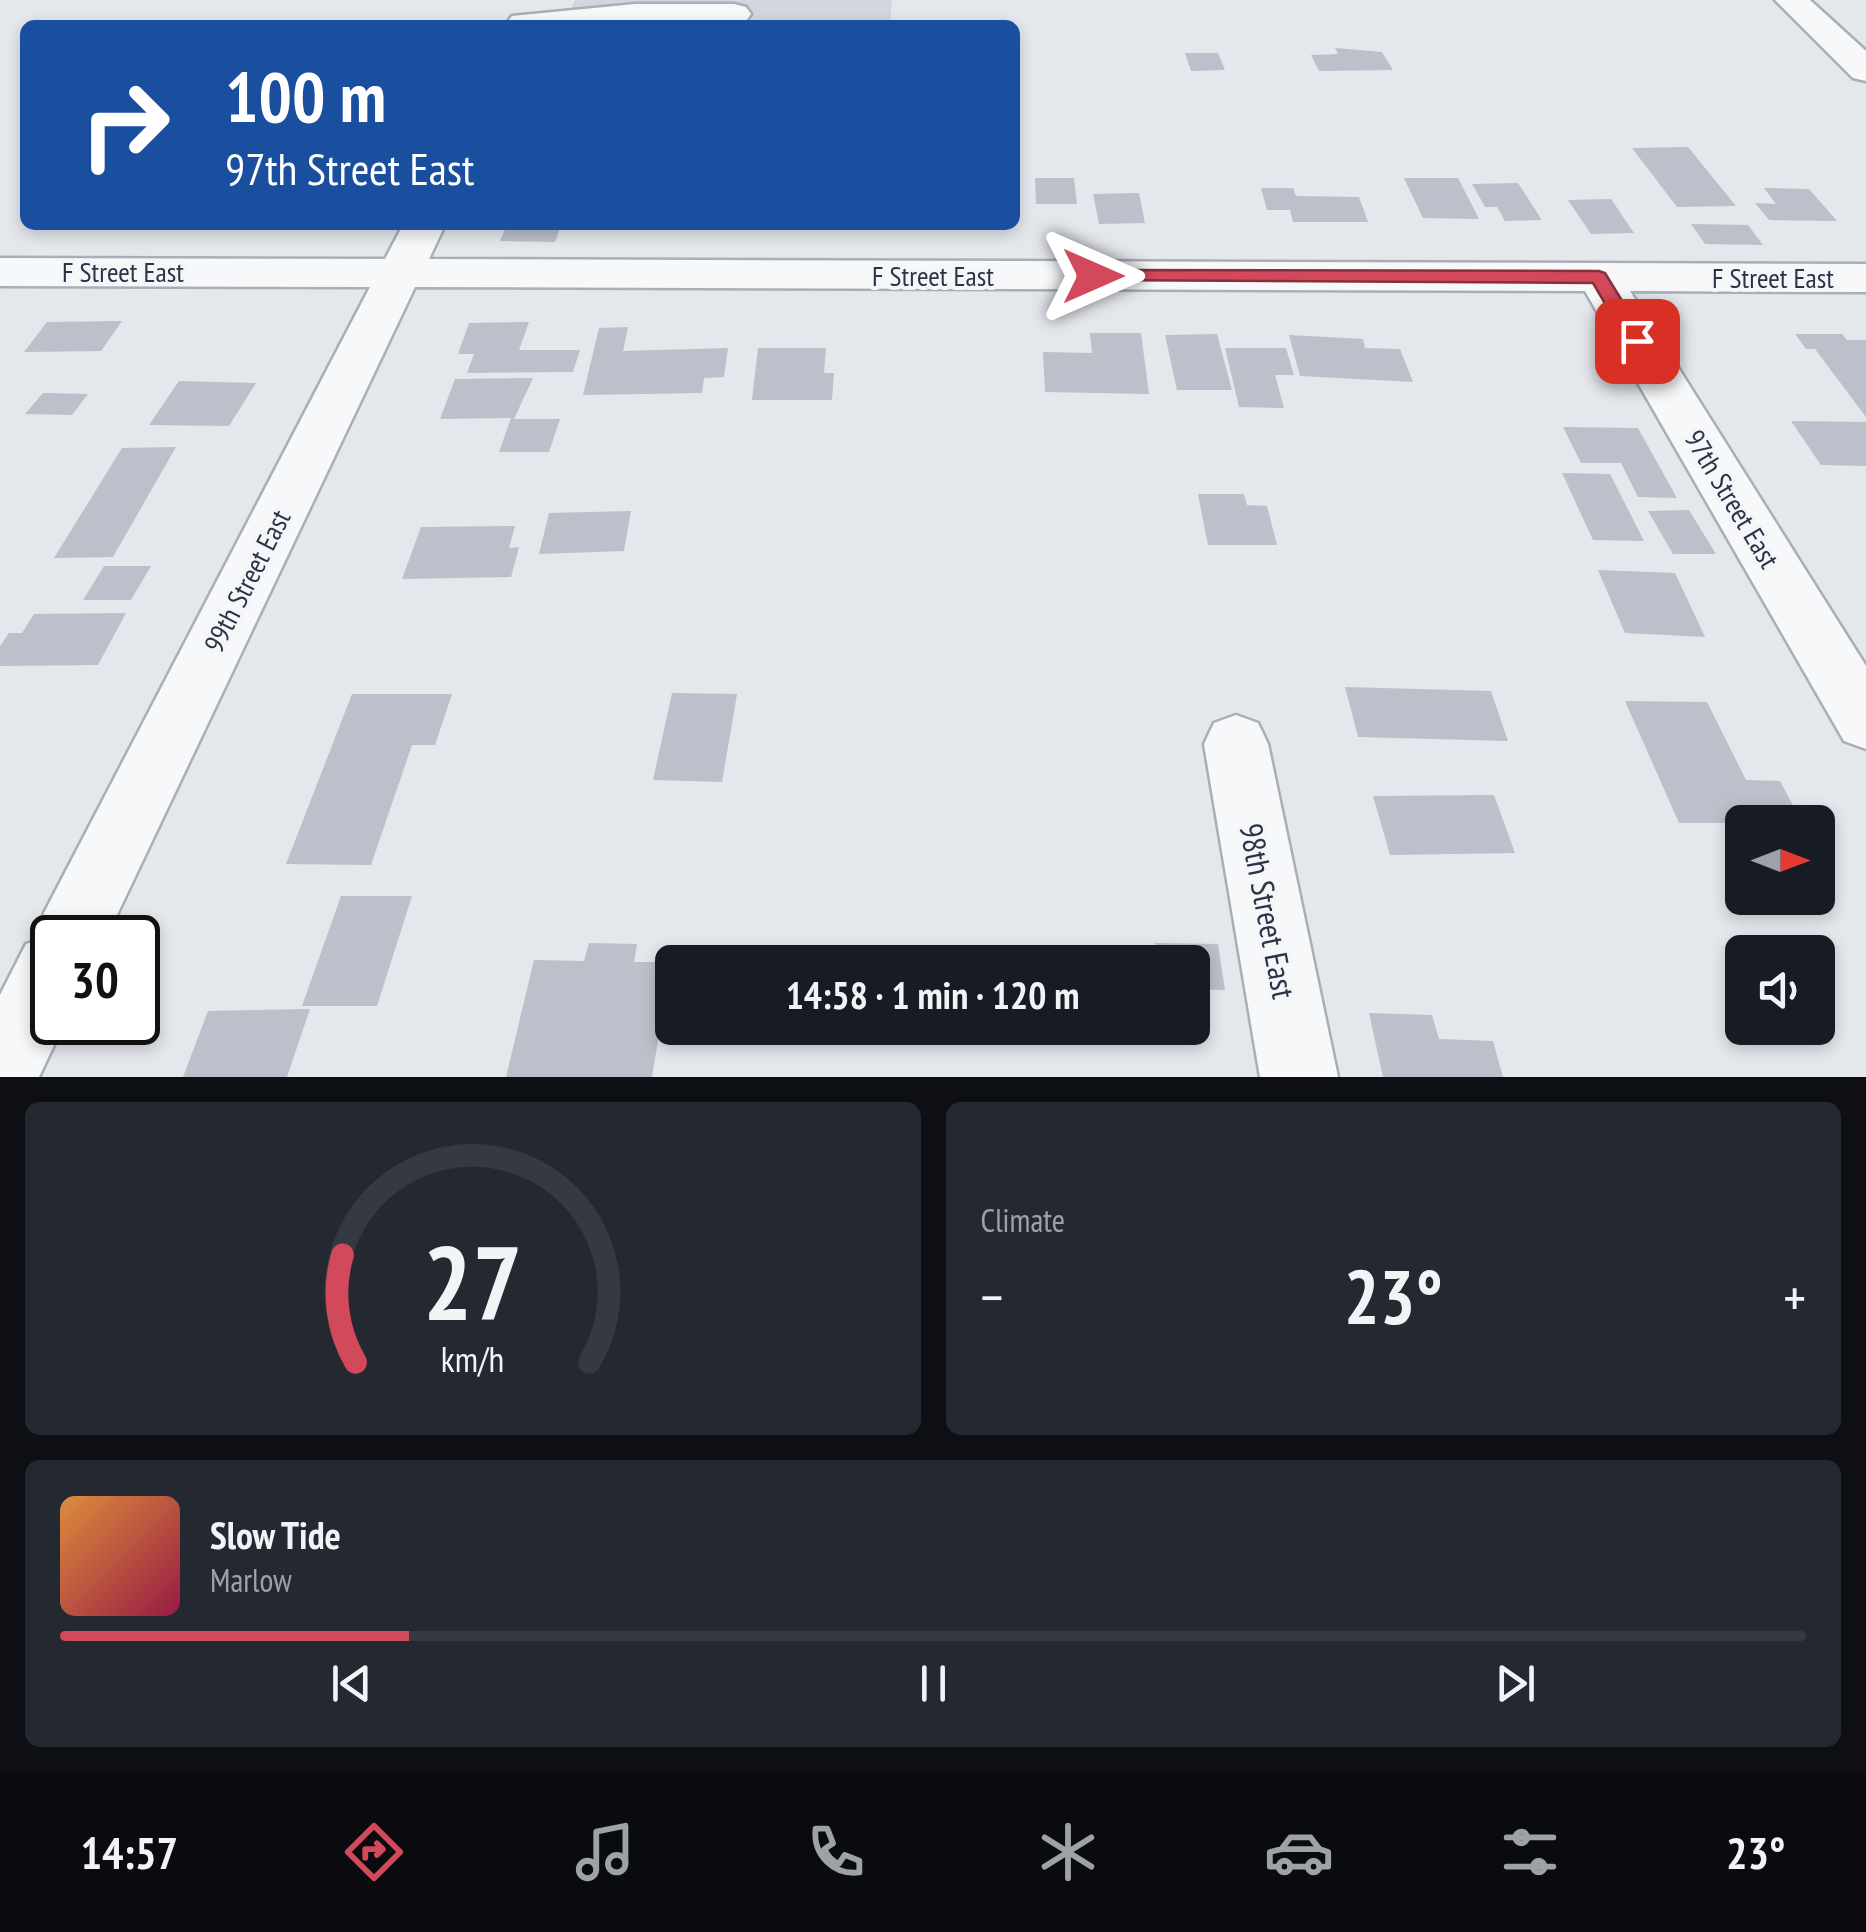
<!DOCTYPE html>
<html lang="en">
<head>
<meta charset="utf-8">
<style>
	body { margin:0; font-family:"PT Sans Narrow",sans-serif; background:#242831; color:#f1f3f6; height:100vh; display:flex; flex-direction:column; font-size:38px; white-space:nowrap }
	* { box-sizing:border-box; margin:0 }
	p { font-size:32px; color:#9ea1a6 }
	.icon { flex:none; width:55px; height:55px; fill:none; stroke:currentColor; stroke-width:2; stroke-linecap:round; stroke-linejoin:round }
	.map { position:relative; height:1077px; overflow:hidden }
	.sheet { display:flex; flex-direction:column; gap:25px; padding:25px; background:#0d0f14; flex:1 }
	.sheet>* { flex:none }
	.hud { position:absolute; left:20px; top:20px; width:1000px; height:210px; border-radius:15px; box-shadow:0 5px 15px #0003; background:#1a4fa0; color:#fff; overflow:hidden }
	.needle { width:65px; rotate:90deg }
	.fabs { position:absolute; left:1725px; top:805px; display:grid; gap:20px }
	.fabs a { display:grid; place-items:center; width:110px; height:110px; border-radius:15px; background:#171b24; box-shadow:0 5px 15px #0003; font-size:50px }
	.speed { position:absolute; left:30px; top:915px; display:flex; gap:20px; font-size:50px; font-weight:700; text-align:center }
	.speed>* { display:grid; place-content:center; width:130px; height:130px; border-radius:50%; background:#171b24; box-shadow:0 5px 15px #0003; line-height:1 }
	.speed .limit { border:5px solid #111; border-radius:15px; background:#fff; color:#111 }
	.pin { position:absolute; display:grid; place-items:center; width:85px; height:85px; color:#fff; margin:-42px; border-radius:20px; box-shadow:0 5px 15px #0006 }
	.me { position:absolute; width:110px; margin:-55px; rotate:90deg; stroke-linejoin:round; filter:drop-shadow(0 0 8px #0008) }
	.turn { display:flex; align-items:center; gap:35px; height:210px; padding:0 40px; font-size:45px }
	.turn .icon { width:130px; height:130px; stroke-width:2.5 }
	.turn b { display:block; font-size:70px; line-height:85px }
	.big { font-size:75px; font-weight:800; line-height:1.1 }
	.sheet .widget { flex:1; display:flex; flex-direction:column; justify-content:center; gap:15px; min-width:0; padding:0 35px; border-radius:15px; background:#242831 }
	.sheet .dial { align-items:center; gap:0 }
	.dial svg { height:260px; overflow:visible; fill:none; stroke:#363941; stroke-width:7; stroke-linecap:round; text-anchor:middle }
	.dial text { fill:#f1f3f6; stroke:none }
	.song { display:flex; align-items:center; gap:30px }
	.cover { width:120px; height:120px; border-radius:15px; background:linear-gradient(135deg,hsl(30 70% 55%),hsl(340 70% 35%)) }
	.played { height:10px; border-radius:5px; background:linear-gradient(90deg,#d1495b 20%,#363941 20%) }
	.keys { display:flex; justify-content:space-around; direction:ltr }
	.heat { display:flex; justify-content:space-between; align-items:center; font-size:55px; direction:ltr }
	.sheet .tiles { flex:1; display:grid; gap:25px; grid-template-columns:1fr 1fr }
	.widget:last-child { grid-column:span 2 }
	.trip { position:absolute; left:655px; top:945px; width:555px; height:100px; border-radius:15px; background:#171b24; box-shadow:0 5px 15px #0003; font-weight:800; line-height:100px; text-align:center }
	.dock { display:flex; height:160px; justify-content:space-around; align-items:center; background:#090b0e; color:#9ea1a6 }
	.dock .icon { width:70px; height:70px }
	.dock .on { color:#d1495b }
	.dock b { font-size:45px; color:#f1f3f6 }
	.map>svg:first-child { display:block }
	.built { fill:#d2d6de }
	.building { fill:#bbc0ca }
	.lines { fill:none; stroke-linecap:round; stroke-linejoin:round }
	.minor-casing { stroke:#a9aeb7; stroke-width:5 }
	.minor { fill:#f7f8fa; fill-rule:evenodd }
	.route { fill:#d1495b; stroke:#882f3b; stroke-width:2.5 }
	.labels { text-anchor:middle; stroke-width:8; stroke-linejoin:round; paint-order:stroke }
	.street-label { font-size:28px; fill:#2b3445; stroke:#f4f6f9 }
	.near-street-label { font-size:32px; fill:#2b3445; stroke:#f4f6f9 }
</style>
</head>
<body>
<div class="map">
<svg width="1866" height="1077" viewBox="0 0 1866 1077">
	<rect width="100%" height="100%" fill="#e4e7ec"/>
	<!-- built -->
	<path class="built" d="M575,0H892L890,25H564Z"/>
	<!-- building -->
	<path class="building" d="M1335,48L1382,52L1393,70L1319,71L1311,55L1338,54Z
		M1185,53H1218L1225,70L1191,71Z
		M1688,147L1736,206L1677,207L1632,148Z
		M1035,178H1074L1077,204H1036Z
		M1404,178H1458L1479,219L1423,218Z
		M1518,183L1542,220L1505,221L1497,207H1485L1472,184Z
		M1261,188H1293L1296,196L1359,197L1368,222H1293L1290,210H1267Z
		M1764,188L1809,189L1837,221L1769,220L1755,203L1776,204Z
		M1139,193L1145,223L1099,224L1093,194Z
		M1611,199L1634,233L1591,234L1568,200Z
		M1691,224L1748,225L1763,245L1705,244Z
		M507,225H561L555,242L500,241Z
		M122,321L101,351L24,352L47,322Z
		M529,322L519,350H580L573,372L467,373L474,354H458L469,323Z
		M628,327L623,351L728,348L724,377L704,378L702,393L583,395L599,328Z
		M1090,333H1141L1149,394L1045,392L1043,352L1092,353Z
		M1217,334L1232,390H1177L1165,335Z
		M1795,334H1842L1847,340H1866V417L1815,349H1806Z
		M1289,335L1363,339L1365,348L1400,349L1413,382L1300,376Z
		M758,348H826L824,373H834L832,400H752Z
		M1225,348H1286L1294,375H1275L1284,408L1239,407Z
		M533,378L514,419H560L549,452H499L511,418L440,419L455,379Z
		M179,381L256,383L229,426L149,425Z
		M43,393L88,394L72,415L25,414Z
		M1791,421L1866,422V466L1821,465Z
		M1563,427L1638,428L1677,498L1638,497L1621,463H1581Z
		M176,447L113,557L54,558L122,448Z
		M1562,473L1610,474L1644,541L1593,540Z
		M1198,494H1244L1247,505L1267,506L1277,545H1208Z
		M1689,510L1716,554H1673L1648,511Z
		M631,511L624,551L539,554L549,513Z
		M515,526L509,548L519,547L511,577L402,579L421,527Z
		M104,566H151L131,600H83Z
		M1598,570L1675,573L1705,637L1625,633Z
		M126,613L98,665L0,666V646L9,633H22L34,614Z
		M1345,687L1491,691L1508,741L1358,737Z
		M672,693L737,694L722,782L653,780Z
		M352,694H452L435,745H412L371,865L286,864Z
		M1625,701L1707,702L1746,780L1780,781L1802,822H1742V839L1735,823H1679Z
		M1494,795L1515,853L1390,855L1373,796Z
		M341,896H412L377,1006H302Z
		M589,943L637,944L634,962H671L652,1077H506L534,960L584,961Z
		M1155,943L1218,944L1225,990L1192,989V962H1157Z
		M310,1009L287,1077H183L208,1011Z
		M1369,1013L1432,1015L1439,1039L1493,1041L1503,1077H1383Z"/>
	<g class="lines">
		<!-- minor casing -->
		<g class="minor-casing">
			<path id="minor" d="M1775,0H1810L1866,51V81L1853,78Z
				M635,4H734L746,7L751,14L746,21L734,24L507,23L512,16Z
				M403,225H445L429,259L1866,264V292L1630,291L1866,666V749L1844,741L1585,291L415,287L106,938H52V1022H65L39,1077H0V995L26,944L35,941L44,913L370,287L0,286V258L385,259Z
				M1236,715L1258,723L1268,744L1338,1077H1260L1204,744L1214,723Z"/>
		</g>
		<!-- minor -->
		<use href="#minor" class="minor"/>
	</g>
	<!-- route -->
	<path class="route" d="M1093,270L1599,271L1605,273L1647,341L1644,346H1630L1593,283L1086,280V272Z"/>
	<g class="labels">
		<!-- street labels -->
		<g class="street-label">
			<text x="123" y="282">F Street East</text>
			<text x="933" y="286">F Street East</text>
			<text x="1773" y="288">F Street East</text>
			<text transform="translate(1732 499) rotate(59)" y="10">97th Street East</text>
			<text transform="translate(247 581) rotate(-63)" y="10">99th Street East</text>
		</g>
		<!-- near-street labels -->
		<g class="near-street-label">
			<text transform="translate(1267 911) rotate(79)" y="11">98th Street East</text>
		</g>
	</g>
</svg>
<div class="fabs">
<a><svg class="needle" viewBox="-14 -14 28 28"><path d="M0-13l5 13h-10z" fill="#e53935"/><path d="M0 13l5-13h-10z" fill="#9ea1a6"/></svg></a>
<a><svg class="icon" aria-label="sound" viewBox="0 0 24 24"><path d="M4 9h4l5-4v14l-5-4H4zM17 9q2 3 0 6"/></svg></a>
</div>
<div class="speed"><div class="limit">30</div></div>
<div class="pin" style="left:1637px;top:341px;background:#d93025"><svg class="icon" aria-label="arrive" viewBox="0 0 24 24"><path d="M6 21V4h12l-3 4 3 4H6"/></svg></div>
<svg class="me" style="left:1093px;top:276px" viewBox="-20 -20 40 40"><path d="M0-17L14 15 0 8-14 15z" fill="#d1495b" stroke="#fff" stroke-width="4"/></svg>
<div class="trip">14:58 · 1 min · 120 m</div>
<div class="hud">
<div class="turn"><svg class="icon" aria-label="right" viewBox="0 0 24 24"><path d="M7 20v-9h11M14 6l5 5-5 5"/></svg><div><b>100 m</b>97th Street East</div></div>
</div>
</div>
<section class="sheet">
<div class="tiles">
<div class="widget dial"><svg viewBox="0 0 100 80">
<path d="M14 69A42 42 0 1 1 86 69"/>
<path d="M14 69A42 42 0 0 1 10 36" stroke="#d1495b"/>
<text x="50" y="56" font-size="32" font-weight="700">27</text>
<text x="50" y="72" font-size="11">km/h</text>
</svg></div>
<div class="widget"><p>Climate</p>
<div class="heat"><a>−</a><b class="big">23°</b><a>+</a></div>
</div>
<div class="widget">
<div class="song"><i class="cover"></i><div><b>Slow Tide</b><p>Marlow</p></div></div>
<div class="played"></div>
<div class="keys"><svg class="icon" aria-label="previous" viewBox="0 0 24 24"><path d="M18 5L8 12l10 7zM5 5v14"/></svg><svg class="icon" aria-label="pause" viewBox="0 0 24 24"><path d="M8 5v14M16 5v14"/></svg><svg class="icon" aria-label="next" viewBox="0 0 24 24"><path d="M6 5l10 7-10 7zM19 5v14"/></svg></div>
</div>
</div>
</section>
<nav class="dock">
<b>14:57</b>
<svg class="icon on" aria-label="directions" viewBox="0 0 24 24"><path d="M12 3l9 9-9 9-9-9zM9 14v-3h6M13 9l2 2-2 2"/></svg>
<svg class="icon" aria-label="music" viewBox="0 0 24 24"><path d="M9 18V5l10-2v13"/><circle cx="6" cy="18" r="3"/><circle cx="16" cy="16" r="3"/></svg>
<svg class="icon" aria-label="phone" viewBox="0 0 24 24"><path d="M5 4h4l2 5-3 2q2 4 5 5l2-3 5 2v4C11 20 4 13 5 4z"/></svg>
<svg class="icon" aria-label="climate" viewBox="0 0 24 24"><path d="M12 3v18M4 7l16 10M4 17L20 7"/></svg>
<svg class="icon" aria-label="car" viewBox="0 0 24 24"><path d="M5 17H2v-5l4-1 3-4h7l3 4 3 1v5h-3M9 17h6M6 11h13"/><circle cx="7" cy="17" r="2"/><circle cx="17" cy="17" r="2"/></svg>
<svg class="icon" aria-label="filters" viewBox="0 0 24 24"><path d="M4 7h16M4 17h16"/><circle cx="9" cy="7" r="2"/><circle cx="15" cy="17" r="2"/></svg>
<b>23°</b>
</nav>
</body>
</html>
